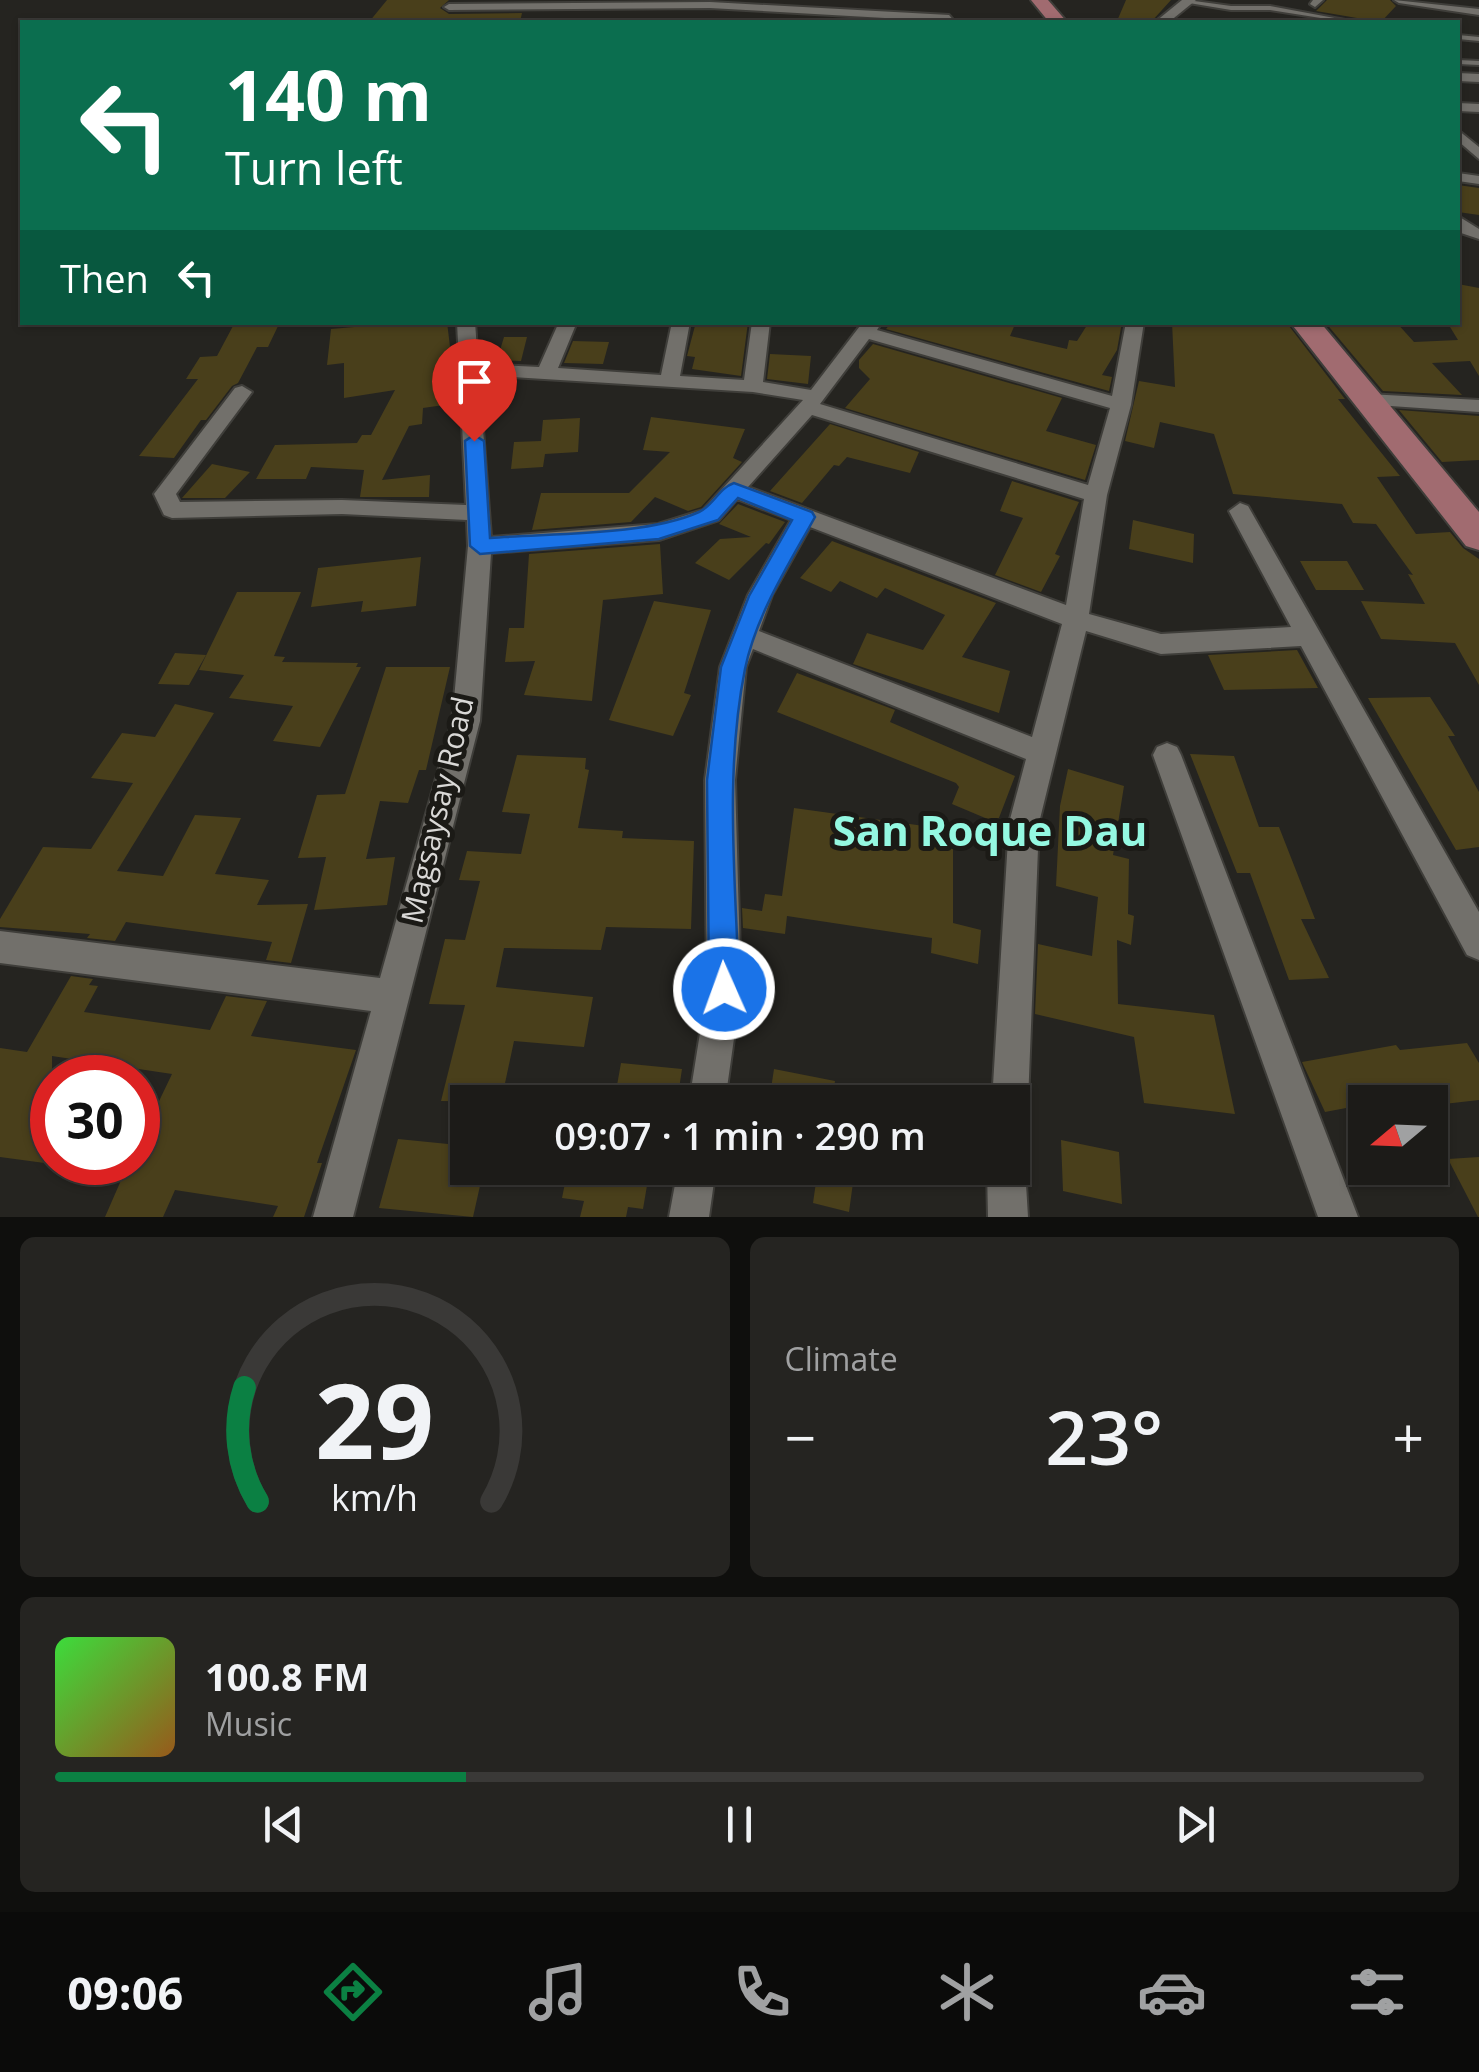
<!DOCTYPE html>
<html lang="en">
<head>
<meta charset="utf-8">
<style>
	body { margin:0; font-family:"Open Sans",sans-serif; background:#252421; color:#f1f3f6; height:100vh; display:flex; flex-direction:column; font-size:38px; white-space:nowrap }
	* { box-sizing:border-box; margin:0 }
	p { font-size:32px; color:#a0a1a2 }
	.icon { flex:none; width:55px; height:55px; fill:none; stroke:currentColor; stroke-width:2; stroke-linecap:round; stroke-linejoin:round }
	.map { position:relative; height:1217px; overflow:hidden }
	.details { display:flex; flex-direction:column; gap:20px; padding:20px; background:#0f0f0d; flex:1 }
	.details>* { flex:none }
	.banner { position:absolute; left:20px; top:20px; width:1440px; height:305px; border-radius:0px; box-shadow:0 2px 8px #0004,0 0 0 2px #3a3937; background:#0b6e4f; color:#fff; overflow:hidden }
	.needle { width:65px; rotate:251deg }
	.controls { position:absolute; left:1348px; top:1085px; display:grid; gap:20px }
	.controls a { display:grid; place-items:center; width:100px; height:100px; border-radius:0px; background:#1c1b18; box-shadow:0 2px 8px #0004,0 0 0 2px #3a3937; font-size:50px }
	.speed { position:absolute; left:30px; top:1055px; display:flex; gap:20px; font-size:50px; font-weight:700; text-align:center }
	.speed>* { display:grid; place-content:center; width:130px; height:130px; border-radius:50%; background:#1c1b18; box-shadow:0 2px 8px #0004,0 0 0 2px #3a3937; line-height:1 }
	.speed .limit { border:15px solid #d22; background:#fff; color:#111 }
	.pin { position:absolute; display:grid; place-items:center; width:85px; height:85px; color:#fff; margin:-102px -42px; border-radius:50% 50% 50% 0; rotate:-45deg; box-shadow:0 0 10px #0007 }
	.pin .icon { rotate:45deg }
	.me { position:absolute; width:110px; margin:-55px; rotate:358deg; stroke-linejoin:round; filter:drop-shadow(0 0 8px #0008) }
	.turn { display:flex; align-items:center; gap:35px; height:210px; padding:0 40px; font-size:45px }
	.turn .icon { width:130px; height:130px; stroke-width:2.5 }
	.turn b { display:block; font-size:70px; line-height:85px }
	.then { display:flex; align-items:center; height:95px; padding:0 40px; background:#0003; gap:20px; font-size:38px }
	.big { font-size:75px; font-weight:600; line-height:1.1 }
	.details .tile { flex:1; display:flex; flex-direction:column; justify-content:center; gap:15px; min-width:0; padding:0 35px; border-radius:15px; background:#252421 }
	.details .dial { align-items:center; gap:0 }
	.dial svg { height:260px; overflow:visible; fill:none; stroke:#3a3937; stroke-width:7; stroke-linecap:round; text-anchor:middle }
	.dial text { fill:#f1f3f6; stroke:none }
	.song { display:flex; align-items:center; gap:30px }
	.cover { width:120px; height:120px; border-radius:15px; background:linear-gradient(135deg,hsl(120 70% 55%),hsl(30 70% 35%)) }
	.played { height:10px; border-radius:5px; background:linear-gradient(90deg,#0b8043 30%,#3a3937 30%) }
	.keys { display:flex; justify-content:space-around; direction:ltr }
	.heat { display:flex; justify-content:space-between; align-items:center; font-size:55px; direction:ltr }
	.details .tiles { flex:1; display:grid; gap:20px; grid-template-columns:1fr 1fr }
	.tile:last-child { grid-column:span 2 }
	.trip { position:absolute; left:450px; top:1085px; width:580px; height:100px; border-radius:0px; background:#1c1b18; box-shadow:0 2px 8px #0004,0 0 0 2px #3a3937; font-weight:600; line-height:100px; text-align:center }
	.tab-bar { display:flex; height:160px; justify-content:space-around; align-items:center; background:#0b0b0a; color:#a0a1a2 }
	.tab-bar .icon { width:70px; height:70px }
	.tab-bar .active { color:#0b8043 }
	.tab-bar b { font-size:45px; color:#f1f3f6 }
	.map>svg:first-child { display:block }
	.building { fill:#493f1b }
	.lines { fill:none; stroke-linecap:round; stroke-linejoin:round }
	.service-casing { stroke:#3f3e3a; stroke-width:4 }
	.minor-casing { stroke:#3f3e3a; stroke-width:4 }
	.tertiary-casing { stroke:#3f3e3a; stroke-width:4 }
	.primary-casing { stroke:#3f3e3a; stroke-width:4 }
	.service { fill:#72706b; fill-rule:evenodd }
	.minor { fill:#72706b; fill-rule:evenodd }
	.tertiary { fill:#72706b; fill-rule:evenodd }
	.primary { fill:#a16b70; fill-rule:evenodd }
	.route { fill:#1a73e8; stroke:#114b97; stroke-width:2.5 }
	.labels { text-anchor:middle; stroke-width:10; stroke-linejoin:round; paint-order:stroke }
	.street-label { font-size:30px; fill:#d9d8d6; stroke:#1b1a16 }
	.near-quarter-label { font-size:42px; font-weight:bold; fill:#94f8e1; stroke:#1b1a16 }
</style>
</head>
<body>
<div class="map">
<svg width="1479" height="1217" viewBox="0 0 1479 1217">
	<rect width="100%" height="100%" fill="#252420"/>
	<!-- building -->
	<path class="building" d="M387,0H482H449L440,8L449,14L522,13L520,22H369Z
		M1126,0H1171L1152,21H1117Z
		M1327,0H1390L1396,6L1381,22H1360L1357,18L1316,11Z
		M1458,185L1479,188V215L1458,212Z
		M1458,284L1479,288V376L1470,361L1432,363L1462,395L1383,391L1325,322H1396L1414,342L1458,340L1447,322H1458Z
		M412,322H447L453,371L443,373L444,405L423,408L422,424L409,426L382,480L430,475L429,497H360L364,470L311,467L306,479H256L275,445L357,443L362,435H371L395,390L344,398V363L327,365L331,329Z
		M696,322H748L741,376L692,369L695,357L687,356Z
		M892,322H1016L1010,336L1067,349L1069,340L1077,341L1089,322H1122L1117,350L1102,375L1112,377L1109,391L886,329Z
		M1172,322H1286L1345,399H1338L1400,476L1377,477L1416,534L1450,532L1463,548L1479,559V685L1455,643L1381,639L1361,601L1425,604L1408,574L1413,575L1376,524L1353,523L1342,504L1233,494L1214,434L1160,422L1154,448L1125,441L1139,381L1175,387Z
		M279,324L268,347H257L238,383L232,386L206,420H201L174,458L139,456L198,379H186L200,357L217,356L233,326Z
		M504,337H527L521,361L497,360Z
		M573,341L609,342L603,364L564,363Z
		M873,344L1062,398L1046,431L1096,445L1085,480L845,408L870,379L859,368V360Z
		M770,354L811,356L808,384L767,379Z
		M1399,410L1479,416V460L1442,462Z
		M651,417L745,429L733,458L742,462L701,507L688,511L655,497L631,522L532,530L541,493H629L670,452L643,450Z
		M580,418L578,452L545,454L543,467L511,469L514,442L541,441L543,420Z
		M830,424L919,452L910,473L847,457L839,466L834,465L802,503L770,491Z
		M212,464L250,472L225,498H182Z
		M1012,481L1079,502L1055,554L1060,556L1041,592L995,575L1023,518L1000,511Z
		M738,504L785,522L769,544L766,543L729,580L695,563L720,539L751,537L719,524Z
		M1133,520L1194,534L1193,563L1129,549Z
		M832,541L996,603L962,657L1010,671L999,713L853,664L867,633L923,650L945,615L885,588L877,598L840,581L831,592L800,578Z
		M660,544L663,594L603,600L592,701L524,695L535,661L505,662L509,628H524L529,554Z
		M421,557L416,606L361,612L363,601L311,607L318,568Z
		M1300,561H1347L1364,590H1316Z
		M237,592H301L274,656L285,657L282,662L358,663L356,667H361L320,747L273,741L293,706L229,698L244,675L199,670Z
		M654,601L711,610L684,693L691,695L673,736L609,720Z
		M1297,650L1318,688L1224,690L1208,655Z
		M175,653L206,655L189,685L158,684Z
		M386,667H450L426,770H419L408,803L380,801L366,859L395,857L387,905L314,910L326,857L298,858L317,795L345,794Z
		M797,673L895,710L890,722L1015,776L997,823L952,804L959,787L956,783L777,712Z
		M1430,697L1455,736H1448L1479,792V847L1456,850L1368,698Z
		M175,704L214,713L117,871L163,876L195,815L241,818L215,874L269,880L257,905L308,904L291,963L266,960L272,942L126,922L115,941L87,938L90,934L0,927V919L43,847L91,849L133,783L91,778L122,733L155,737Z
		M1190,754L1234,756L1259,827H1279L1315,919H1301L1329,978L1289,980L1250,873H1237Z
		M517,755L586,758L585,769L589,770L578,828L623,831L622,838L694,841L691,929L606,927L601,950L504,948L496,987L593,997L584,1047L514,1041L501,1102L441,1101L465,1005L429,1004L445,939L465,940L480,881L459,880L467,851L521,854L530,814L502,812Z
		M1068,769L1124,786L1113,855L1129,859L1128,914L1134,916L1131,945L1117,940L1118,1004L1214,1015L1235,1114L1144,1103L1134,1037L1035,1014L1038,944L1092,956L1098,897L1056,886L1060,806Z
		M794,808L953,830V923L981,930L978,964L931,953L932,938L787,916L785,934L743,928L742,908L762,911L765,894L782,896Z
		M71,976L93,979L89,985L98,986L84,1012L210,1030L226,996L267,1001L251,1036L356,1050L317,1163H322L304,1217H273L278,1206L175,1190L163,1217H105L129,1162H138V1145L172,1074L52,1056V1164L0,1157V1048L27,1052Z
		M1467,1043L1479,1063V1100L1444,1104L1436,1091L1325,1112L1302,1062L1396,1045L1400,1050Z
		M621,1063L682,1069L677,1102H614Z
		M774,1069L835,1081L832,1102H769Z
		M398,1139L468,1146V1168H484L473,1217L379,1208Z
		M1061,1140L1119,1152L1122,1204L1063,1191Z
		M1479,1157V1217H1478L1448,1159Z
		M568,1168H650L643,1209L628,1207L626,1217H580L584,1201L562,1198Z
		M818,1168H855L849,1212L813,1203Z"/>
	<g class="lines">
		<!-- service casing -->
		<g class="service-casing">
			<path id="service" d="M1187,0L1231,6H1270L1356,22H1346L1270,10H1231L1189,3Z
				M1458,35L1479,37V41L1458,39Z
				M1458,60L1479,61V65L1458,64Z"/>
		</g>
		<!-- minor casing -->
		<g class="minor-casing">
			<path id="minor" d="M1313,0H1323L1315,7L1310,4Z
				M1394,0L1479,9V15L1399,3Z
				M710,2L949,15L955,22L710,8L449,10L444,7L449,4Z
				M1458,73L1479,74V82L1458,81Z
				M1458,103L1479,104V112L1458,111Z
				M1458,130L1479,147V159L1458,141Z
				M1458,173L1479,176V184L1458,181Z
				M1458,216L1479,229V239L1458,232Z
				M457,322H475L478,364L539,367L559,322H577L558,368L661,375L672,322H690L680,376L744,380L752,322H770L763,382L811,390L863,322H882L877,330L1112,396L1126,322H1144L1131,405L1107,495L1089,614L1161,634L1291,627L1229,511L1240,503L1248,506L1479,912V960L1467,955L1301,646L1161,654L1086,631L1039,823L1028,1102L1023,1115L1012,1119V1102H992L1009,823L1026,759L753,649L746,667L735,780L741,989L725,1102H689L707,989L705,780L720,667L748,595L791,520L737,499L719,520L659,540L491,553L480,721L353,1217H313L371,1011L0,963V931L380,978L452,721L468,546L467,520L342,514L172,518L164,515L154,494L235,388L242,386L252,392L176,494L180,502L342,500L466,505ZM869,339L1110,408L1088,485L820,404ZM479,375L753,392L803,400L703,510L658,524L491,537ZM812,415L1084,499L1066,605L748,487ZM810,527L1062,624L1032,737L759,631L772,595Z
				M1368,394L1479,400V412L1361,404V396Z
				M1167,743L1177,747L1181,755L1358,1217H1318L1153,755L1157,747Z
				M1012,1152L1020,1154L1025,1168L1028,1217H988L987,1168H1012Z
				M678,1168H716L709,1217H669Z"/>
		</g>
		<!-- tertiary casing -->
		<g class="tertiary-casing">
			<path id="tertiary" d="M1182,0H1196L1169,22H1155Z"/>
		</g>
		<!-- primary casing -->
		<g class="primary-casing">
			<path id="primary" d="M1031,0H1048L1067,22H1049Z
				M1290,322H1320L1479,512V550L1466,546Z"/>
		</g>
		<!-- service -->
		<use href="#service" class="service"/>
		<!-- minor -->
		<use href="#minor" class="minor"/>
		<!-- tertiary -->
		<use href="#tertiary" class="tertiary"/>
		<!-- primary -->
		<use href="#primary" class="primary"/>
	</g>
	<!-- route -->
	<path class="route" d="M474,435L484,441L490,538C551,533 645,536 699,512C713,506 719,488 734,483L812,512L815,517C789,564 756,615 745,669C724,773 736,884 739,989L735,1000L724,1004L713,1000L709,989L707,780L721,667L749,596L792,520L738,498L718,520L659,539L480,554L470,546L465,441Z"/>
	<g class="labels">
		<!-- street labels -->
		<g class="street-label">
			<text transform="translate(438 810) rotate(-77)" y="10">Magsaysay Road</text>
		</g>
		<!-- near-quarter labels -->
		<g class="near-quarter-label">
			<text x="990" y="846">San Roque Dau</text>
		</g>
	</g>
</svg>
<div class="controls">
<a><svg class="needle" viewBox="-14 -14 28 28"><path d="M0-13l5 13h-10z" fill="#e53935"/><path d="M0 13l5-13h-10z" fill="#a0a1a2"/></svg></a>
</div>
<div class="speed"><div class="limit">30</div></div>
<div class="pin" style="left:474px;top:441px;background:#d93025"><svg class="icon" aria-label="arrive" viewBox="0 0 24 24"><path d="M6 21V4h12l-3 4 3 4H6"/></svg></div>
<svg class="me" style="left:724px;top:989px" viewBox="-20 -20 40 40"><circle r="17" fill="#1a73e8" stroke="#fff" stroke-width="3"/><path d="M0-11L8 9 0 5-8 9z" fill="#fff"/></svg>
<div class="trip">09:07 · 1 min · 290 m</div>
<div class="banner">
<div class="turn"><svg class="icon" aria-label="left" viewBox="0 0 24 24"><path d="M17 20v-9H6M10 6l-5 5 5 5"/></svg><div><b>140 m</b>Turn left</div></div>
<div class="then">Then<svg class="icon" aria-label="left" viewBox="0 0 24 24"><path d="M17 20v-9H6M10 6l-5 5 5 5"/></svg></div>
</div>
</div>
<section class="details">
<div class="tiles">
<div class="tile dial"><svg viewBox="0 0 100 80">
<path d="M14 69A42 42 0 1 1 86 69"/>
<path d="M14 69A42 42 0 0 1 10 34" stroke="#0b8043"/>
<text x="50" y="56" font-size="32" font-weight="700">29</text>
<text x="50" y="72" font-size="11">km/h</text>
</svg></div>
<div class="tile"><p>Climate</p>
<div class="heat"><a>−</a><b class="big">23°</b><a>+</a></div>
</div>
<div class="tile">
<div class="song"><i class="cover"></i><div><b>100.8 FM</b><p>Music</p></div></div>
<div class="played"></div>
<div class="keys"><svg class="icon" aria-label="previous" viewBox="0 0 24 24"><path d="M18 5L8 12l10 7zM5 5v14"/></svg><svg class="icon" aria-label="pause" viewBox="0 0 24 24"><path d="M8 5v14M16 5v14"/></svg><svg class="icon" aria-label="next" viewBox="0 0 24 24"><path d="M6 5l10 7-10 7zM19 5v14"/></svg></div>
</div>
</div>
</section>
<nav class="tab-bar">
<b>09:06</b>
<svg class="icon active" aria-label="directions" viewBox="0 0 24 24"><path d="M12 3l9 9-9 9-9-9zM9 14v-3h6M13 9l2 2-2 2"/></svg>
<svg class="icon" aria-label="music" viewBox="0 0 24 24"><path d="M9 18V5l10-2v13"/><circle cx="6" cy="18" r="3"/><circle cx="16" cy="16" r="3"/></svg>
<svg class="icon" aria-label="phone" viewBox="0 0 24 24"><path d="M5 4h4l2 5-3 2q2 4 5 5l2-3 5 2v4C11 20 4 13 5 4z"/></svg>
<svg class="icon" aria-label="climate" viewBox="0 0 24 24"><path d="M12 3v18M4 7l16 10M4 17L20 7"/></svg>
<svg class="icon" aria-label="car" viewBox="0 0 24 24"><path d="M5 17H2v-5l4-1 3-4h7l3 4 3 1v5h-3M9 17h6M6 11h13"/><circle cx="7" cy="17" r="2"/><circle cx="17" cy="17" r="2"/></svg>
<svg class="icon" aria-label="filters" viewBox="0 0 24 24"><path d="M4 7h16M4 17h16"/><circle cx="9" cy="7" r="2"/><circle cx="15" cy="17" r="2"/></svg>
</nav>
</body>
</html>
